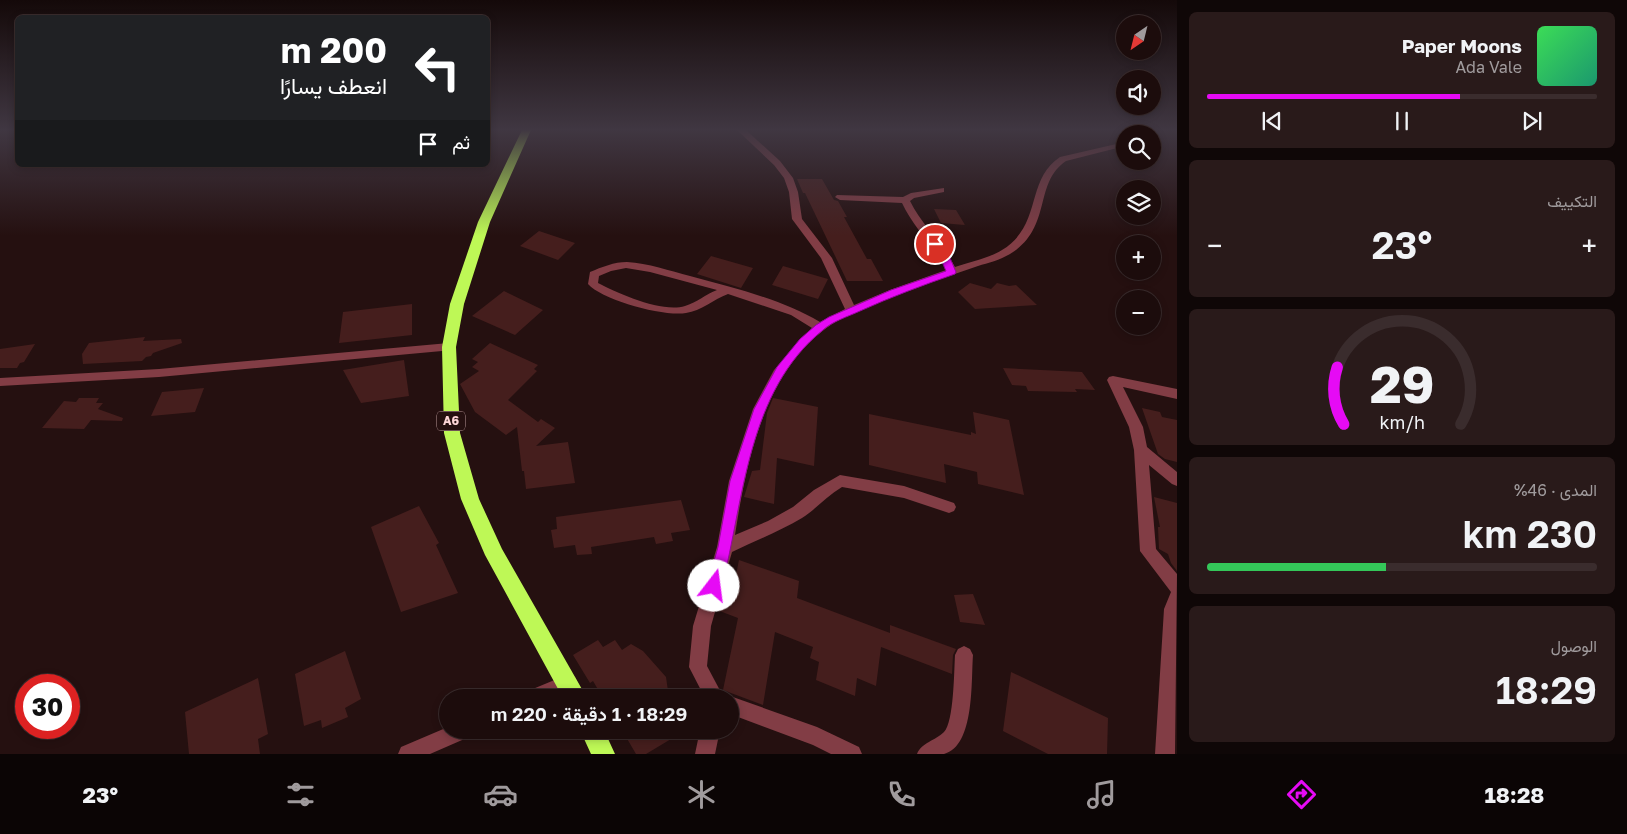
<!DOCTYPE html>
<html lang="ar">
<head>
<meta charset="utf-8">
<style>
	body { margin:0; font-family:"Golos Text",Vazirmatn,sans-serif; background:#291a1a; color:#f1f3f6; direction:rtl; height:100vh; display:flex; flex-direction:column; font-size:19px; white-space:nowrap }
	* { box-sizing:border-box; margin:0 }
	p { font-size:16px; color:#a09b9d }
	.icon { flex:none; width:28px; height:28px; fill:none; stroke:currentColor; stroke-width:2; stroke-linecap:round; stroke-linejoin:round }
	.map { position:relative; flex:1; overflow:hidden; direction:ltr }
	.drawer { display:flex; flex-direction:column; gap:12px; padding:12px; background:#0f0707; width:450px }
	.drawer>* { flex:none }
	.hud { position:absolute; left:15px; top:15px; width:475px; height:152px; border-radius:8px; box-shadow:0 2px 8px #0003,0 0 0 1px #3a2c2d; direction:rtl; background:#202124; color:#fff; overflow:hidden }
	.needle { width:32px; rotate:215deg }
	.fabs { position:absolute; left:1116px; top:15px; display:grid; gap:10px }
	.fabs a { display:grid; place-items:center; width:45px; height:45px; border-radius:50%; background:#1c0c0c; box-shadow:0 2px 8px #0003,0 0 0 1px #3a2c2d; font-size:25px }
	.speed { position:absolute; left:15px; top:674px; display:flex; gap:10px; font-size:25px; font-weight:700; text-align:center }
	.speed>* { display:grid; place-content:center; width:65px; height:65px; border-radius:50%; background:#1c0c0c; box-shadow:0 2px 8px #0003,0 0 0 1px #3a2c2d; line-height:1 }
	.speed .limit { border:8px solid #d22; background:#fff; color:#111 }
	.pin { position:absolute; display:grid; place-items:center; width:42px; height:42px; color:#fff; margin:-21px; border:2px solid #fff; border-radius:50%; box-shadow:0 1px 5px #0007 }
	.me { position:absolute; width:55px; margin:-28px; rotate:15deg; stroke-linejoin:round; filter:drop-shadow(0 0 4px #0008) }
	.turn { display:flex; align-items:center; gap:18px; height:105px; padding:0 20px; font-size:22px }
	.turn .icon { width:65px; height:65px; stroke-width:2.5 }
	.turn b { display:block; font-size:35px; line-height:42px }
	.then { display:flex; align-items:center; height:48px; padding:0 20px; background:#0003; gap:10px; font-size:19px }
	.big { font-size:38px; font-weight:600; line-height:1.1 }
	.drawer .tile { flex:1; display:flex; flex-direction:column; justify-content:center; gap:8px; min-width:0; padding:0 18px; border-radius:8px; background:#291a1a }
	.drawer .dial { align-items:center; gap:0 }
	.dial svg { height:130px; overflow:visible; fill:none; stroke:#3a2c2d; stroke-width:7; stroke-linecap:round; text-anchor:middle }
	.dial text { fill:#f1f3f6; stroke:none }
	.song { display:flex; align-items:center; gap:15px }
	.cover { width:60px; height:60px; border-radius:8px; background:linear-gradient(135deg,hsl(130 70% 55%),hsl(160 70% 35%)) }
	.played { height:5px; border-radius:2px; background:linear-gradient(90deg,#e60af5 65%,#3a2c2d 65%) }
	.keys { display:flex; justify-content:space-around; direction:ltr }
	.heat { display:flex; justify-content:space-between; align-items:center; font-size:28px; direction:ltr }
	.charge { height:8px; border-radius:4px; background:linear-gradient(90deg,#34c759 46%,#3a2c2d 0) }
	.trip { position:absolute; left:439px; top:689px; width:300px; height:50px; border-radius:25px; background:#1c0c0c; box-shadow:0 2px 8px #0003,0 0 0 1px #3a2c2d; font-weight:600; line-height:50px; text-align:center; direction:rtl }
	.menu { display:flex; height:80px; justify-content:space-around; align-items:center; background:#0b0505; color:#a09b9d }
	.menu .icon { width:35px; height:35px }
	.menu .on { color:#e60af5 }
	.menu b { font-size:22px; color:#f1f3f6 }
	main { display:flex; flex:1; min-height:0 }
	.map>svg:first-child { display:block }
	.building { fill:#451e1d }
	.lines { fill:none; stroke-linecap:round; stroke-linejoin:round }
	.minor { fill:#823d45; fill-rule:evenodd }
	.highway { fill:#bef856; fill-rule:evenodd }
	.route { fill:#e60af5; stroke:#96069f }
	.labels { text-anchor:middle; stroke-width:5; stroke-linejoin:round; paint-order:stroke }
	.shield { fill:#251010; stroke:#bc9a9b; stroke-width:1 }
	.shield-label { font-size:12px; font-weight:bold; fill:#fdd5d7 }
</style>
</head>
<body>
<main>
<section class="drawer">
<div class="tile">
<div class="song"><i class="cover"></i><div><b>Paper Moons</b><p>Ada Vale</p></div></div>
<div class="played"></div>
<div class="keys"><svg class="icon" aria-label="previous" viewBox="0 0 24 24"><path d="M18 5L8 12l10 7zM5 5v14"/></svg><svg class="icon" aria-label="pause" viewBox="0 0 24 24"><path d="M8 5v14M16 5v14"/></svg><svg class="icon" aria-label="next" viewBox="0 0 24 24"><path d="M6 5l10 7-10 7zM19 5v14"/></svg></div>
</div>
<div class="tile"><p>التكييف</p>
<div class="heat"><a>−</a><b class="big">23°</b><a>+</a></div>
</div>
<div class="tile dial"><svg viewBox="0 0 100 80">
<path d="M14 69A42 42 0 1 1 86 69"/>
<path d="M14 69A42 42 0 0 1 10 34" stroke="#e60af5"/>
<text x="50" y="56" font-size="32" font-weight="700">29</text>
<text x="50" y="72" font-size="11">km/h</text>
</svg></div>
<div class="tile"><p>المدى · 46%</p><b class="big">230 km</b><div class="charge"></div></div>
<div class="tile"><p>الوصول</p><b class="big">18:29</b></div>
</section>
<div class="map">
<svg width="1177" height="754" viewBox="0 0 1177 754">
	<rect width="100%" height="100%" fill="#251010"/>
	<!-- building -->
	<path class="building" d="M797,179H822L834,200L838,201L847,217H844L867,259H871L883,281H847L805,193H803Z
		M934,209L956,210L965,225L941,223Z
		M539,231L575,243L558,260L520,246Z
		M711,256L753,268L741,288L697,274Z
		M783,266L828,279L818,299L772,285Z
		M970,283L991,289L997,283L1009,286L1016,285L1037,305L975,309L958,292Z
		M504,291L543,310L515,335L472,316Z
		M412,304V335L339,343L343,312Z
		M145,337L143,341L181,339L182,343L153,353L151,356L146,357L142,361L83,364L82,354L89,343Z
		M490,343L538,365L534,369L537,371L508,400L538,422L541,419L555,428L536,446L568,442L575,483L526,489L524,471H522L517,427L506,435L475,412L460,384L479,371L472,367L478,362L472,359Z
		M35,344L24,362L20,363L17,368H0V349Z
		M404,360L409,396L361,403L343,370Z
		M1003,368L1082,372L1095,390L1075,389L1077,392L1028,391L1026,386L1012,385Z
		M204,388L195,412L151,416L162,392Z
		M79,398H99L96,403H103L98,409L123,418L122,421L91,420L84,429L42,428L64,401L76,402Z
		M773,398L818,407L814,466L777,458L774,504L744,497L752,471L760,470L767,413Z
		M1142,408L1160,412L1162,417L1177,420V462L1165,459L1158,454Z
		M973,412L1009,420L1024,495L978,484L977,472L944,464L946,483L869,465V414L971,435V432L976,434Z
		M1154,497L1177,503V571L1171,563L1168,554L1159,549L1158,527H1160Z
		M681,500L690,530L671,533L673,541L656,544L654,537L591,547L592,554L577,555L575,545L554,548L551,530L557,529L556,517Z
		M419,506L439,543L436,545L458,593L401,612L371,527Z
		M739,560L799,581L797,598L890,633V625L956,649L953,655L952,674L881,647L876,686L857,678L855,696L816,680L819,662L810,658L813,647L775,632L763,705L723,690L738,618L717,610L726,585H734Z
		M973,594L985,625L960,622L954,595Z
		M598,640L603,647L615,640L622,650L631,644L643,651L666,677L669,698H603L593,681L590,683L573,655Z
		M345,651L361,699L345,708L348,717L322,728L321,720L304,726L295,674Z
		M1011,672L1108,718L1107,754H1048L1003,731Z
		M258,678L268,734L258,739L260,754H189L185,712Z
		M622,730H686L646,754H636Z"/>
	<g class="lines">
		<!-- minor -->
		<path class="minor" d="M737,130H746L780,161L793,178L798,192L802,219L832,258L854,305L890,290L946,270C934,246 913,227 902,203L840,200L835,197L837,195L903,197L911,193L944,188V192L914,198L910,201C922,225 942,243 955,267C970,262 989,258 1002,250C1043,225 1025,180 1060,157L1125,142V146L1066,161C1033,183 1053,228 1010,254C1000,260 988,263 978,266C952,275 925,284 899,294C877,302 844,315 825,329C763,376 746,464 735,535L768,521L793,507L814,490L840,475L904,486L954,503L956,507L954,511L949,513L904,498L842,487C827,496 816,509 802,518C780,531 755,541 732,552L711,626L707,666L724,698H705L689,667L693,626L717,547L729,481L753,409L774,370L812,328L791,315L728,294C714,299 701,311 686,313C664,317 602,300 588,284L590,272C602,267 614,262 627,262C648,263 670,271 690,276C734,288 781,299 820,322L845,309L821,258L792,219L789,192L784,178L774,165ZM626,268L650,272L717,290C706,294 696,303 685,306C662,313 619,294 598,283L599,276L611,271Z
			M1147,130H1157L1152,134H1143Z
			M449,343L453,344L455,347L453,350L159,377L0,386V378L159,369Z
			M1113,376L1177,389V399L1123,387L1143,427L1147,447L1177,472V486L1172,484L1149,465L1156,549L1177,574L1175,754H1155L1164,609L1171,592L1140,551L1134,450L1129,427L1107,380L1109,377Z
			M964,646L970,649L973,655C971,680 975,746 944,754C937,754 925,754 917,754C922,742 935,741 944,732C954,722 954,671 955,655L958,649Z
			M569,674L575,677L578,683L575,689L558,698H526L528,691Z
			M730,696L817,727L859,747L862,754H831L813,745L730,714V698H725Z
			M448,727V730H472L469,737L430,754H398L401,747Z
			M700,730H720L715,754H695Z"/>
		<!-- highway -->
		<path class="highway" d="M522,130H531L490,222L464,304L456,347L460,433L479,499L502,549L587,698H563L485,555L461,499L444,433L442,347L450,304L478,222Z
			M580,730H604L615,754H591Z"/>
	</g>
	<!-- sky -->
	<linearGradient id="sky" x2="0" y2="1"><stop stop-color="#140909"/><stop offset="0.55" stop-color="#403742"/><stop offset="1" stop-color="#403742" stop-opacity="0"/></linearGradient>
	<rect width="1177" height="236" fill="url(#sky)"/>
	<!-- route -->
	<path class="route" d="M935,241C947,246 951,261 956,272L955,274C923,285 891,297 860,311C847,317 833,321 823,330C747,391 744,500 722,586L720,591L714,593L709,591L707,586L718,547L730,481L754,409L777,367L800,339L816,325L829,317L891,290L946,271L939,255L930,244Z"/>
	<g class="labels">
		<!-- shield labels -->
		<rect class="shield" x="437" y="411.5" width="28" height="19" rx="4"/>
		<g class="shield-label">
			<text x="451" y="425">A6</text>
		</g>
	</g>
</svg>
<div class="fabs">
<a><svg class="needle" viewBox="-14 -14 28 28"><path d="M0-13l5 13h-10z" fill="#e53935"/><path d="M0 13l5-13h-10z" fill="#a09b9d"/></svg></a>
<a><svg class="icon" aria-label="sound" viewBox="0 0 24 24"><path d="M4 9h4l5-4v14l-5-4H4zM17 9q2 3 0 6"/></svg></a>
<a><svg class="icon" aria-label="search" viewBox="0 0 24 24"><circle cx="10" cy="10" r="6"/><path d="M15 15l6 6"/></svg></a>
<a><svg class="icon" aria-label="layers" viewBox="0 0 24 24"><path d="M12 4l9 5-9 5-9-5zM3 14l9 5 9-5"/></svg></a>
<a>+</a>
<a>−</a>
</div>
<div class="speed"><div class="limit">30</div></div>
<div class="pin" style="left:935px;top:244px;background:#d93025"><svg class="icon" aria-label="arrive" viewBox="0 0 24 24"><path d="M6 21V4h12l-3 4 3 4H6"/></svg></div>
<svg class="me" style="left:714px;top:586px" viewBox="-20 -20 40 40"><circle r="19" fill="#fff"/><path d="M0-13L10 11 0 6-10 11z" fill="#e60af5"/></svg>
<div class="trip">18:29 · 1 دقيقة · 220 m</div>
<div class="hud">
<div class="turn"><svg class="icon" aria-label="left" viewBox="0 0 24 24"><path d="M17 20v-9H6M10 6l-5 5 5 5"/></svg><div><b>200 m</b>انعطف يسارًا</div></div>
<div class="then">ثم<svg class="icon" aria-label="arrive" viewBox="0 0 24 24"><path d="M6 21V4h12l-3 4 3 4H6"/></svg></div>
</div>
</div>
</main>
<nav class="menu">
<b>18:28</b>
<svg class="icon on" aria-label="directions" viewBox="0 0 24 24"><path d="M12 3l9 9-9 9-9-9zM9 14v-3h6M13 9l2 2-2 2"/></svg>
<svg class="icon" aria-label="music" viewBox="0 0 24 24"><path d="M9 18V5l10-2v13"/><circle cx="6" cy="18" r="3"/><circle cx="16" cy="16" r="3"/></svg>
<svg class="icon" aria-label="phone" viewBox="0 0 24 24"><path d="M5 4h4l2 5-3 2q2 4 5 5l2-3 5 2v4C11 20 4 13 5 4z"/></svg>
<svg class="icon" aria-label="climate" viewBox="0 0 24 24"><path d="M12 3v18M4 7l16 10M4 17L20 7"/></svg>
<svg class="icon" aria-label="car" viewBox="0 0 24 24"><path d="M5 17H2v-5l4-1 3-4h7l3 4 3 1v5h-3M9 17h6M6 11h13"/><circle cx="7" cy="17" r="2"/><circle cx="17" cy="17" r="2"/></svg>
<svg class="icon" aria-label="filters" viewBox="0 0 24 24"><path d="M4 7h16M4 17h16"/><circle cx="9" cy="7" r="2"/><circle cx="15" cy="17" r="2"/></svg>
<b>23°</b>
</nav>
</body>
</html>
